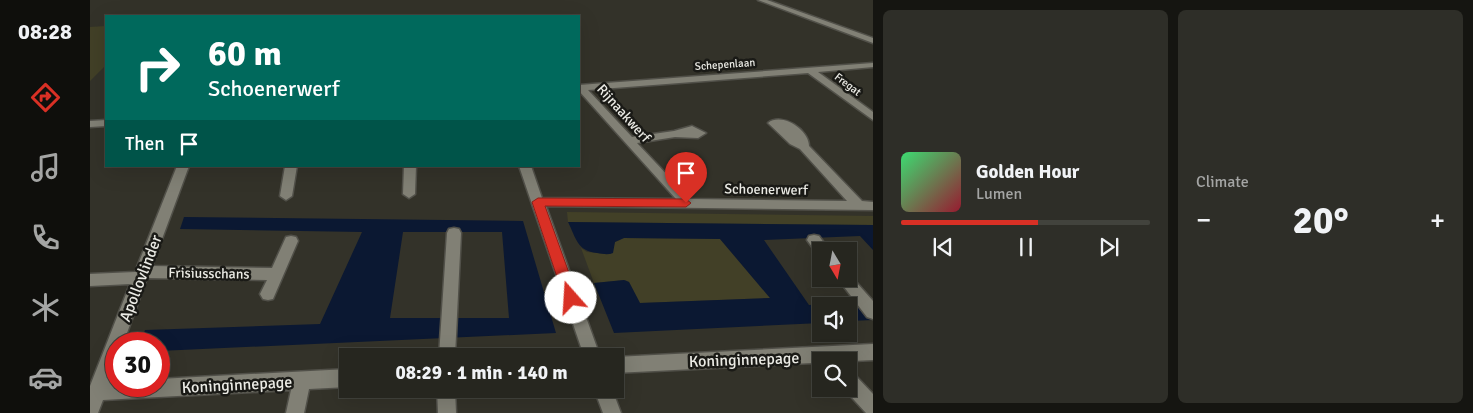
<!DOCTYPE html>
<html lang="en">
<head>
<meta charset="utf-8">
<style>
	body { margin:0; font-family:Signika,sans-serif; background:#2e2e28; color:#f1f3f6; height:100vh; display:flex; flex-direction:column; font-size:19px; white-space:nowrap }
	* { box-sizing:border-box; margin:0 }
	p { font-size:16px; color:#a4a5a4 }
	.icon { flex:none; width:28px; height:28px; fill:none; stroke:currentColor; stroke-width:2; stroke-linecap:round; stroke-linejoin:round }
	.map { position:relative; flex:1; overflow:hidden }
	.drawer { display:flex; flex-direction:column; gap:10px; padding:10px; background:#151511; width:600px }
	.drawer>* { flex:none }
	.hud { position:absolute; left:15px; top:15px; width:475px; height:152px; border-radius:0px; box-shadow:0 5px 20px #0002,0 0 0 1px #42433d; background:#00695c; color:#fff; overflow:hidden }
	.needle { width:32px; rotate:170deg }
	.tools { position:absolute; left:722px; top:242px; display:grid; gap:10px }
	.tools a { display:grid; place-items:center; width:45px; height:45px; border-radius:0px; background:#26261f; box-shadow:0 5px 20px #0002,0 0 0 1px #42433d; font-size:25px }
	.speed { position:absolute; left:15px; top:332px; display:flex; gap:10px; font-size:25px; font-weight:700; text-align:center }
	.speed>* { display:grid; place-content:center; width:65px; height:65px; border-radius:50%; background:#26261f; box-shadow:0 5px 20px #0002,0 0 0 1px #42433d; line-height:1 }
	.speed .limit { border:8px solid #d22; background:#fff; color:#111 }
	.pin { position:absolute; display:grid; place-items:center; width:42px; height:42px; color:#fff; margin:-51px -21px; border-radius:50% 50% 50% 0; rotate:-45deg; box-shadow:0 0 5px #0007 }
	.pin .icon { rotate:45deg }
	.me { position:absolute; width:55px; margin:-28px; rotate:341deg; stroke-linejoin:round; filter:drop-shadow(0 0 4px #0008) }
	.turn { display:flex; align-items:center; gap:18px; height:105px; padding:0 20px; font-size:22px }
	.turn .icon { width:65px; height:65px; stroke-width:2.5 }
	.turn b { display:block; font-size:35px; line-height:42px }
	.then { display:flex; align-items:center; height:48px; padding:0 20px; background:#0003; gap:10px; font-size:19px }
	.big { font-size:38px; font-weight:800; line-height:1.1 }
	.drawer .card { flex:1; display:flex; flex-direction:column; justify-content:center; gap:8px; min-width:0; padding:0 18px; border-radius:8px; background:#2e2e28 }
	.song { display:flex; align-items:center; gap:15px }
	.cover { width:60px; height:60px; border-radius:8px; background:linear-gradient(135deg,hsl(140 70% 55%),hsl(350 70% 35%)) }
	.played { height:5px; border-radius:2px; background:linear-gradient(90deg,#d93025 55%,#42433d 55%) }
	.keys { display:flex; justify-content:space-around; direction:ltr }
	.heat { display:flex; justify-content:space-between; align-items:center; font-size:28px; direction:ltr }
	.drawer .tiles { flex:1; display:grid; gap:10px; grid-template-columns:repeat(2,1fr) }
	.trip { position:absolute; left:249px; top:348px; width:285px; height:50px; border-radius:0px; background:#26261f; box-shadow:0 5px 20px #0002,0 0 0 1px #42433d; font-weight:800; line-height:50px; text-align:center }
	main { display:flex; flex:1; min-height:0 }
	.dock { display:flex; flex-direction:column; width:90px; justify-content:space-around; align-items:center; background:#0f0f0c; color:#a4a5a4 }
	.dock .icon { width:35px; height:35px }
	.dock .current { color:#d93025 }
	.dock b { font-size:22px; color:#f1f3f6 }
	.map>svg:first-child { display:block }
	.green { fill:#424027 }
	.water { fill:#0b1832; fill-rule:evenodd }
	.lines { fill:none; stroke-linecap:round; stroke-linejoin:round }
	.minor-casing { stroke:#515049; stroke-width:3 }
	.minor { fill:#818075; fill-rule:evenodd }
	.route { fill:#d93025; stroke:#8d1f18 }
	.labels { text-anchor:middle; stroke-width:5; stroke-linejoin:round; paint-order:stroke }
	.far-street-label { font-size:11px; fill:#ebebe5; stroke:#1a1a16 }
	.street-label { font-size:14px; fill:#ebebe5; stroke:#1a1a16 }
	.near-street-label { font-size:16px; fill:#ebebe5; stroke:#1a1a16 }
</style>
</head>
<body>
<main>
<nav class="dock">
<b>08:28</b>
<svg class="icon current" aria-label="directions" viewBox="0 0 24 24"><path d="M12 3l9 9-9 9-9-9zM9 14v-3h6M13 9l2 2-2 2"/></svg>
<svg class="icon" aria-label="music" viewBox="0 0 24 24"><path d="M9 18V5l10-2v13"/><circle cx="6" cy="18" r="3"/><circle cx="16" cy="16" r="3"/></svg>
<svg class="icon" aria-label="phone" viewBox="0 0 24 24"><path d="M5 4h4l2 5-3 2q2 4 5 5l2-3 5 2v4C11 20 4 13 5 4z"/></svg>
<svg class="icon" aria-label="climate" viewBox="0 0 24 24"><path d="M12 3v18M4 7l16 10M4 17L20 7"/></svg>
<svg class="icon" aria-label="car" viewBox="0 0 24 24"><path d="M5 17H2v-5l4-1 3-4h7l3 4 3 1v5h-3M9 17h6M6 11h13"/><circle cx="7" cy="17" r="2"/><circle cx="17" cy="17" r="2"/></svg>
</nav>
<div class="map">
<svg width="783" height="413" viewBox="0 0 783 413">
	<rect width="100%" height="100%" fill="#333229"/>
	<!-- green -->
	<path class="green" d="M16,26V65L0,81V27Z
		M477,212L783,216V225L478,222Z
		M534,238L630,239L680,298L550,303L539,282L535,280L504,283L491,248L497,252L521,254L525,242Z"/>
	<!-- water -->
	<path class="water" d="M94,217L433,221L466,333L69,351V344H50L55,330L230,324L272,232L90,229ZM313,232H412L419,318H300Z
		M478,222L783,225V250L770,236L674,240L719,305L783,302V320L759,321V306H731V323L524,333L504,283L534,280L539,282L550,303L680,298L630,239L534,238L525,242L523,253C518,255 513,254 507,253C487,251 486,238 478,222Z"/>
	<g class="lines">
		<!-- minor casing -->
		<g class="minor-casing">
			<path id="minor" d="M668,0H677L783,38V43Z
				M783,63V67L728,72L783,112V120L718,73L498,90L542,137L584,131L602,126L616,133L608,138L585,137L547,143L600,199L757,201L710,149L700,144L678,123C692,112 719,130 719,146L772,201L783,202V210L456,206L510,356H494L429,166H441L452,198L586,199L489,91V85Z
				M16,120V126L0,127V121Z
				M87,166H99L62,266L182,268L196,237L201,236L206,237L208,241L183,299L178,300L173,299L170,294L177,280L57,278L33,344H26V363L19,381H26V386H69V379L258,369V387L219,389L214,413H196L201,390L13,400L8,413H0V386L40,284L0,286V274L45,272Z
				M195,166H207L202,196L196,200L190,196Z
				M314,166H326L325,194L319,198L313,194Z
				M364,228L369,229L371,233L365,356H349L357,233L359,229Z
				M724,235L729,236L740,251H731V256L728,255L717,240L719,236Z
				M759,274L783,301V319L777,317L751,283L749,279H759Z
				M783,344V360L525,373V357Z
				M759,372L765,375L783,394V413H776L754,389H759Z
				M347,389H365L366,413H348Z
				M504,389H522L531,413H513Z"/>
		</g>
		<!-- minor -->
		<use href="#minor" class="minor"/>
	</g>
	<!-- route -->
	<path class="route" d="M448,198L596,199L601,203L596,207L455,206L488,298L486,302L481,304L476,302L474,298L442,202Z"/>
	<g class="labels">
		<!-- far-street labels -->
		<g class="far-street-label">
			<text transform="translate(635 64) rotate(-4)" y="4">Schepenlaan</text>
			<text transform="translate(758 84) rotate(37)" y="4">Fregat</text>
		</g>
		<!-- street labels -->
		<g class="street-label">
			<text transform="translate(534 113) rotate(48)" y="5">Rijnaakwerf</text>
			<text transform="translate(676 189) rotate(1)" y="5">Schoenerwerf</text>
			<text transform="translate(119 273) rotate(1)" y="5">Frisiusschans</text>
		</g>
		<!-- near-street labels -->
		<g class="near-street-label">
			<text transform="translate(50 278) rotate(-69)" y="6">Apollovlinder</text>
			<text transform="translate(654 359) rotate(-2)" y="6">Koninginnepage</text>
			<text transform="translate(147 384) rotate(-3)" y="6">Koninginnepage</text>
		</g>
	</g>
</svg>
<div class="tools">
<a><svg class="needle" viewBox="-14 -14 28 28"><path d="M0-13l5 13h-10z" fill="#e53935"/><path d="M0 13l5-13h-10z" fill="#a4a5a4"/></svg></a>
<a><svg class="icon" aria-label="sound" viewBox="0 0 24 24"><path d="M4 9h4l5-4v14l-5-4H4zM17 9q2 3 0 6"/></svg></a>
<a><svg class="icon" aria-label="search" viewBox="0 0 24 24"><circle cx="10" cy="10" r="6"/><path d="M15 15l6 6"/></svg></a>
</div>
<div class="speed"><div class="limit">30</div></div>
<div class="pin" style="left:596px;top:203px;background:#d93025"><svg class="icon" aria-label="arrive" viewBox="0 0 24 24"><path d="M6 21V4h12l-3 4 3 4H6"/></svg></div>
<svg class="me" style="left:481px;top:298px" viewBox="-20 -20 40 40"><circle r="19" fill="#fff"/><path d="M0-13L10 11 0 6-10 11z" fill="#d93025"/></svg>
<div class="trip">08:29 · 1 min · 140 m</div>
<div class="hud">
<div class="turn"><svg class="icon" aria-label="right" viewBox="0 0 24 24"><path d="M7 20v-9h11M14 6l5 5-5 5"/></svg><div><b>60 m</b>Schoenerwerf</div></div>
<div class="then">Then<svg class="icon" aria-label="arrive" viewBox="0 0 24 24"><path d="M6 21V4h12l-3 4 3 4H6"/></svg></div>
</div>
</div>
<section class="drawer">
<div class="tiles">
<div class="card">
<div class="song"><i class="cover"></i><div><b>Golden Hour</b><p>Lumen</p></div></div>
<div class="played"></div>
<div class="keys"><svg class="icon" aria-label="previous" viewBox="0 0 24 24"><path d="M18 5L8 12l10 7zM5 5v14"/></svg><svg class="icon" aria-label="pause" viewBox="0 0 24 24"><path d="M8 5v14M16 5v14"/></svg><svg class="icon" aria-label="next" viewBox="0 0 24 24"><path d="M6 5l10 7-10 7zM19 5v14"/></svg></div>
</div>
<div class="card"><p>Climate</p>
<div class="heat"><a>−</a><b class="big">20°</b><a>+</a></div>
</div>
</div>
</section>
</main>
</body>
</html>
